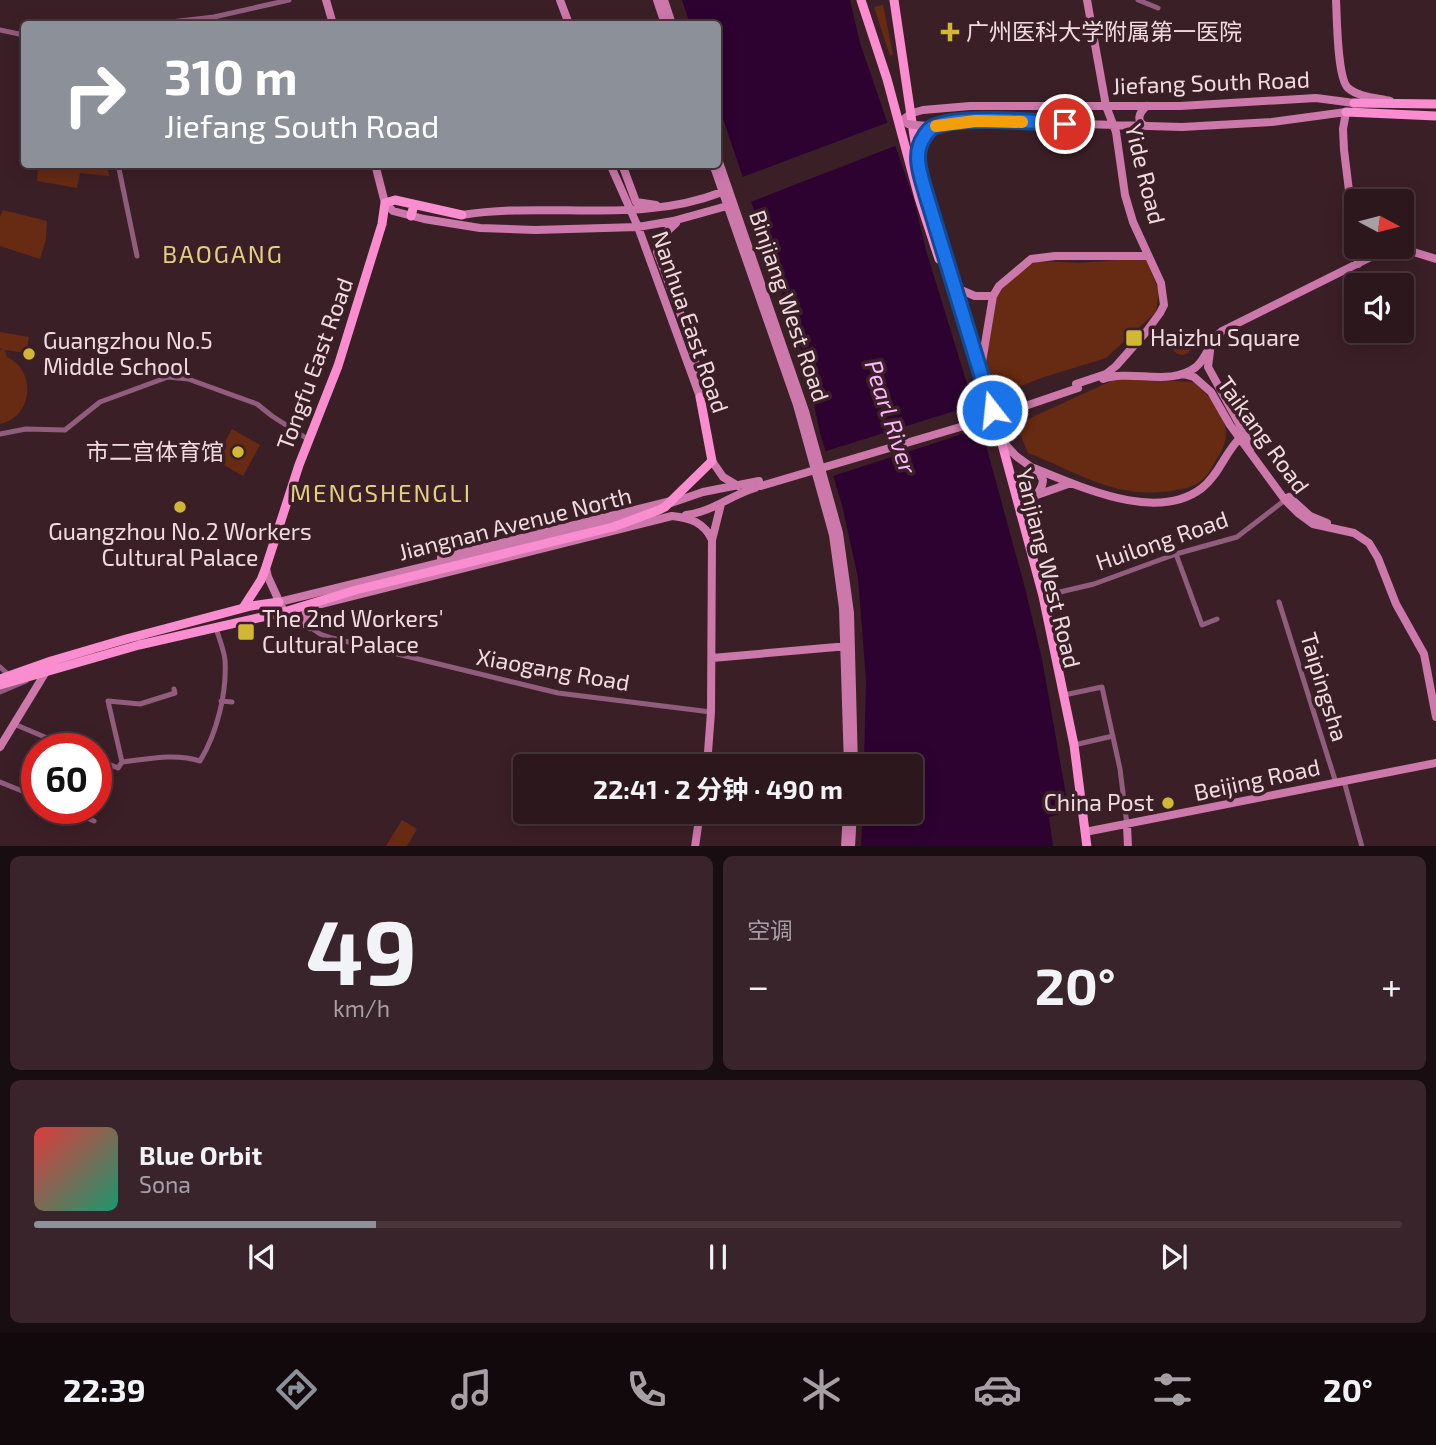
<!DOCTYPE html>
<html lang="zh">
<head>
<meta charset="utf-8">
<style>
	body { margin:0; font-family:"Exo 2","Noto Sans SC",sans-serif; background:#38242a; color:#f1f3f6; height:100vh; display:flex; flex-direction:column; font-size:26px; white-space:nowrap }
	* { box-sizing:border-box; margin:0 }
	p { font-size:23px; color:#a69fa4 }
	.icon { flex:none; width:38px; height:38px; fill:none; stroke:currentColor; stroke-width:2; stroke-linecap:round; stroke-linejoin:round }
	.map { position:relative; height:846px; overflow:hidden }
	.details { display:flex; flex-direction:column; gap:10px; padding:10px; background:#180d10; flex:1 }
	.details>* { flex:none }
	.top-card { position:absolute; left:21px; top:21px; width:700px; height:147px; border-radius:7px; box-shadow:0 4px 18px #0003,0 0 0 2px #48363b; background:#8c9099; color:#fff; overflow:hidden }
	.needle { width:46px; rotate:97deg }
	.controls { position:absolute; left:1344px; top:189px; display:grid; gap:14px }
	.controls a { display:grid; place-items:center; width:70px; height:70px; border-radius:7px; background:#2c171d; box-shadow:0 4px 18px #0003,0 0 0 2px #48363b; font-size:35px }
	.speed { position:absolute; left:21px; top:733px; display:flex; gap:14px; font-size:35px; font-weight:700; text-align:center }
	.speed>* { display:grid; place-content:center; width:91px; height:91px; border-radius:50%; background:#2c171d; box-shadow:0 4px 18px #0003,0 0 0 2px #48363b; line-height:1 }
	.speed .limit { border:10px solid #d22; background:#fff; color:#111 }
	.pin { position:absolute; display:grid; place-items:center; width:60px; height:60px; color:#fff; margin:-30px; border:4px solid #fff; border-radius:50%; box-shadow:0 2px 7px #0007 }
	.me { position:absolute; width:77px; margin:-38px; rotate:344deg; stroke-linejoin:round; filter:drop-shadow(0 0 5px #0008) }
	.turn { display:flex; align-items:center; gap:24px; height:147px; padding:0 28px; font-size:32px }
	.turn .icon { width:91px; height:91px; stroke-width:2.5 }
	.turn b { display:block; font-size:49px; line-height:60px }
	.big { font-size:52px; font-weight:700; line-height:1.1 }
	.details .card { flex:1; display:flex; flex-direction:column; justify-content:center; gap:10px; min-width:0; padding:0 24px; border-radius:10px; background:#38242a }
	.details .dial { align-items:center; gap:0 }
	.dial b { font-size:91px; line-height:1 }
	.song { display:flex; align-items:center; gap:21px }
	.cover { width:84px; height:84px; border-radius:10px; background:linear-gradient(135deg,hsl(0 70% 55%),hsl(160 70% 35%)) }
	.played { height:7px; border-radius:4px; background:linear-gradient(90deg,#8c9099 25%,#48363b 25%) }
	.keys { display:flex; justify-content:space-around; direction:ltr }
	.heat { display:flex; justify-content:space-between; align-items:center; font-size:38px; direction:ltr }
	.details .tiles { flex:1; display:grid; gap:10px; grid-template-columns:1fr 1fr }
	.card:last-child { grid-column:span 2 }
	.trip { position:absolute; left:513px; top:754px; width:410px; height:70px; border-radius:7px; background:#2c171d; box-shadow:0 4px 18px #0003,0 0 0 2px #48363b; font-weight:700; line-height:70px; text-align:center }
	.tabs { display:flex; height:112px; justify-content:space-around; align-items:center; background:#12090c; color:#a69fa4 }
	.tabs .icon { width:49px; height:49px }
	.tabs .on { color:#8c9099 }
	.tabs b { font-size:32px; color:#f1f3f6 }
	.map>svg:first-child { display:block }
	.green { fill:#672a12 }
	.water { fill:#2d0231 }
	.pier { fill:#3b1f27 }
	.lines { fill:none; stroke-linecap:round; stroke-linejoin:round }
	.street { stroke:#915d7c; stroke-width:5 }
	.secondary { stroke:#cc78ab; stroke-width:8 }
	.primary { stroke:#fa8dcf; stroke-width:9 }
	.secondary-bridge { stroke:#cc78ab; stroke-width:8 }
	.route-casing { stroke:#114b97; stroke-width:18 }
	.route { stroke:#1a73e8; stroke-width:12 }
	.slow { stroke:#f59e0b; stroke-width:12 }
	.poi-dot { fill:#d0b736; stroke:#3b1f27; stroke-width:2.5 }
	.labels { text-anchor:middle; stroke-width:7; stroke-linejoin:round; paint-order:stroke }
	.poi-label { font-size:23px; fill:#f0dce0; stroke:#3b1f27; text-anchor:start }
	.street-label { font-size:23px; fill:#f0dce0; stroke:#3b1f27 }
	.neighbourhood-label { font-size:24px; letter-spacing:2px; fill:#e2d183; stroke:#3b1f27 }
	.water-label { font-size:24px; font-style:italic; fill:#fbb8ff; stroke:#3b1f27 }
</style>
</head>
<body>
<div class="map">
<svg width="1436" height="847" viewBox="0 0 1436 847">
	<rect width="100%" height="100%" fill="#3b1f27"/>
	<!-- green -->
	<path class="green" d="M883,5L893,54L890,56L874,7Z
		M38,165H107L109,176L80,173L77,188L37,181Z
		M3,210L47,221L46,239L40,259L0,246V217Z
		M1128,259L1146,260L1159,291L1156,312L1106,358L1041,378L994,397L986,358L997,296L1003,288L1026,266L1038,261L1080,263Z
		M0,332L29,337L26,353L5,350L7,357C37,370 33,418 0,424V350L2,349L0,348Z
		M1172 345a10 10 0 1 1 20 0a10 10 0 1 1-20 0Z
		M1118,378L1194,382C1214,401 1238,426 1219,455C1214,462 1209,476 1201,481C1194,487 1180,490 1171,491C1113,499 1080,473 1028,453L1020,434L1028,419Z
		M232,429L260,445L243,476L215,460Z
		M402,820L417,829L407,846H386Z"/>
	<!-- water -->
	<path class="water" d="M682,0H850L860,43L914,200L926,250L987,449L1025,588L1042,659L1068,806L1067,812L1049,817L1053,846H861L863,812H910V766H864L866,680L858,578L842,505L820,433L804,358L718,104V24H690Z"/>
	<!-- pier -->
	<path class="pier" d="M892,121L900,144L748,203L740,178Z
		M977,404L984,427L830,477L823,452Z"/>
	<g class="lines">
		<!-- street -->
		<path class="street" d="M1138,0L1158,8
			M153,24L214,17L289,0
			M0,30L24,35
			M118,164L137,256
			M0,434L26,429L65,430L100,402L168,377L188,379L257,404L272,416L309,440
			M1176,554L1202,625L1217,619
			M1043,596L1094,584L1176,554L1237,537L1285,500
			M1279,602L1336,783
			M310,627L320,634L332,638L558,693L711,712
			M0,667L10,676
			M0,692L26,681
			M1064,695L1102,687L1120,769L1127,825
			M221,701L232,702
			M14,724L73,749
			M1074,745L1113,736
			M96,759L118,768L122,762C148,759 175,753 200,761C217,733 227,693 225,660C224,650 219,638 216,628
			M122,762L108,701L140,704L175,693L174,689
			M1344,781L1362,847
			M0,782L37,797
			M64,808L94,821"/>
		<!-- secondary -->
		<path class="secondary" d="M326,0L333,24
			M560,0L569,24
			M657,0L665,24
			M664,0L672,24
			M1336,0C1337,16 1337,78 1348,88C1358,97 1377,98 1390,101
			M900,122L912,113L923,110L970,106H1180L1316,98L1354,103
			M915,125L928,126L987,121L1182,127L1272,122L1346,112L1343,129L1344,150L1358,264
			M1145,126C1135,121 1140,111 1147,106
			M919,156L922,140L935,126
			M718,159L805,411L839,533L850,613L854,766
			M375,164L385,203L393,211L424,219L480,228L535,230L638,227L673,221L727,206L728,204
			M610,164L638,227L700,397
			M622,164L636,202L656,205
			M713,164L797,405L833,535L843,608L848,766
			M462,215C549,201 638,225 722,192
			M676,223L660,238L657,252L692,344L700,387
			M954,287L975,296H993
			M1211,343L1208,367L1252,447
			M981,368L993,296L999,286L1031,259L1055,256H1148
			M1183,374L1194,377L1211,392L1230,425L1285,500L1298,513L1313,524L1354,533L1369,543L1378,558L1396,604L1424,654L1436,717
			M1103,379C1132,369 1170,387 1196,367C1208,357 1209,341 1222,331L1381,252L1404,249L1436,259
			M1076,384L1106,374L1116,366L1146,332L1160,313L1164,305L1161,283L1133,222L1125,195L1116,132L1106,106L1087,0
			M1001,440L1016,456L1038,472L1043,480C1042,496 1026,499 1020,513
			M712,461L723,477L738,486
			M1031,467C1078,485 1155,524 1202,488C1220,474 1225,451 1242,436
			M1037,495L1071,483
			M1289,497L1310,516L1327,523
			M671,503L703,492L759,481
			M686,515C712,512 731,495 755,488
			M441,558L671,501
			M266,568L268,577L284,612L310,627
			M279,602L639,514
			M321,604L672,516C690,518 704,522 712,540
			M308,606H304L310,627
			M712,658L848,646
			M0,747L47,670
			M707,766L711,712L712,540L721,504
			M1127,825L1128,847
			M1085,832L1436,763
			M695,847L700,812
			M845,847L847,812
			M851,847L853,812"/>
		<!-- primary -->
		<path class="primary" d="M861,0L887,79L919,198L939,259
			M894,0L918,163L1001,440L1043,596L1074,745L1087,847
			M1354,103L1436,104
			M1346,112L1436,116
			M411,216L414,205
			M243,608L261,580L266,567L299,465L338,366L382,224L385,203L395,200L462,215
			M0,679L51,661L126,639L251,606L279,602
			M0,685L139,645L284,612L356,590L613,527L659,510L665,507L712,461L700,397"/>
		<!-- secondary-bridge -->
		<path class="secondary-bridge" d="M908,124L915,125
			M761,486L984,420L1078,388"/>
	</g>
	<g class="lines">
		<!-- route casing -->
		<g class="route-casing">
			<path id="route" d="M992,410L926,194C921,176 912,154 924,137C926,133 931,127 936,126C963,115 1034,122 1065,124"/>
		</g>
		<!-- route -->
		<use href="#route" class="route"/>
		<!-- slow -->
		<path class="slow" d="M936,126L976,121L1022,122"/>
	</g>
	<!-- markers -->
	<g class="poi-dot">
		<path d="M946.5 21.5h7v7h7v7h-7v7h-7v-7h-7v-7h7z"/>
		<rect x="1125" y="329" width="18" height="18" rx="3.5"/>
		<circle cx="29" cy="354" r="7"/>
		<circle cx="238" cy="452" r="7"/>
		<circle cx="180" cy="507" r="7"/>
		<rect x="237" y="623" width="18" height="18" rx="3.5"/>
		<circle cx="1168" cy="803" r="7"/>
	</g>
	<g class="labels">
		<!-- poi labels -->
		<g class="poi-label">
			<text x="966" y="40">广州医科大学附属第一医院</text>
			<text x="1150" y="346">Haizhu Square</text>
			<text x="43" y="349">Guangzhou No.5<tspan x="43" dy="26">Middle School</tspan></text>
			<text x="224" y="460" text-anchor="end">市二宫体育馆</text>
			<text x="180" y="540" text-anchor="middle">Guangzhou No.2 Workers<tspan x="180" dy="26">Cultural Palace</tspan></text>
			<text x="262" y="627">The 2nd Workers'<tspan x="262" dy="26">Cultural Palace</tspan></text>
			<text x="1154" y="811" text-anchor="end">China Post</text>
		</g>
		<!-- street labels -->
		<g class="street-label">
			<text transform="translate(1211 83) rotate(-2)" y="8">Jiefang South Road</text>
			<text transform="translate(1145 174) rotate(76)" y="8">Yide Road</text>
			<text transform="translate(789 306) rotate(71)" y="8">Binjiang West Road</text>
			<text transform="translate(690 322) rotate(71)" y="8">Nanhua East Road</text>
			<text transform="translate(315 364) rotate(-70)" y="8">Tongfu East Road</text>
			<text transform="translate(1263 435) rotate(54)" y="8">Taikang Road</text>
			<text transform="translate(515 524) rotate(-14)" y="8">Jiangnan Avenue North</text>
			<text transform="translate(1162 541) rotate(-19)" y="8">Huilong Road</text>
			<text transform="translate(1048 568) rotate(76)" y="8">Yanjiang West Road</text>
			<text transform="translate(553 670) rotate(10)" y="8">Xiaogang Road</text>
			<text transform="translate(1324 687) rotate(73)" y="8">Taipingsha</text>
			<text transform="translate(1257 780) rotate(-12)" y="8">Beijing Road</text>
		</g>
		<!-- neighbourhood labels -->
		<g class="neighbourhood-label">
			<text x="223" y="263">BAOGANG</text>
			<text x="381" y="502">MENGSHENGLI</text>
		</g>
		<!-- water labels -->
		<g class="water-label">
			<text transform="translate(890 417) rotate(72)" y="8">Pearl River</text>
		</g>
	</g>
</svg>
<div class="controls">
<a><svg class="needle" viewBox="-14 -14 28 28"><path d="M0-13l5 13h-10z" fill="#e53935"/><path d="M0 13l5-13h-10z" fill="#a69fa4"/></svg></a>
<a><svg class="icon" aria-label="sound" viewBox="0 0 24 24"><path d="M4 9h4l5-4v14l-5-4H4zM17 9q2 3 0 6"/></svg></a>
</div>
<div class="speed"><div class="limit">60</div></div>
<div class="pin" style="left:1065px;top:124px;background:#d93025"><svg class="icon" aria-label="arrive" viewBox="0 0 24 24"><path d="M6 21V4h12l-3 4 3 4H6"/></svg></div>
<svg class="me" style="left:992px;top:410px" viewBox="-20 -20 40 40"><circle r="17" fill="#1a73e8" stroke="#fff" stroke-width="3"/><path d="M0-11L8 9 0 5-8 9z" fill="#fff"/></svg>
<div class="trip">22:41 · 2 分钟 · 490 m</div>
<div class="top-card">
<div class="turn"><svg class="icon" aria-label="right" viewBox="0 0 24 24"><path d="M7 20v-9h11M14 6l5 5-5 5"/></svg><div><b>310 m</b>Jiefang South Road</div></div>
</div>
</div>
<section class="details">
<div class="tiles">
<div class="card dial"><b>49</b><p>km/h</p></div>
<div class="card"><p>空调</p>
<div class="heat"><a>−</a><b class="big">20°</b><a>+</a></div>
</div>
<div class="card">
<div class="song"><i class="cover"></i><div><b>Blue Orbit</b><p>Sona</p></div></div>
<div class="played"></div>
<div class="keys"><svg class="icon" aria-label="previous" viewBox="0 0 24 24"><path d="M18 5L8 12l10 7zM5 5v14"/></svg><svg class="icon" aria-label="pause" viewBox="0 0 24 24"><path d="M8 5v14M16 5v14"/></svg><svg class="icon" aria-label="next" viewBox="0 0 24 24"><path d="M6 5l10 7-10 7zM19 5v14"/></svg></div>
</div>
</div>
</section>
<nav class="tabs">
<b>22:39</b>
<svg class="icon on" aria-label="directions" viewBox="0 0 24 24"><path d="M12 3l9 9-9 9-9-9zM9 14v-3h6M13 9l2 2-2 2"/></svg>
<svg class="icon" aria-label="music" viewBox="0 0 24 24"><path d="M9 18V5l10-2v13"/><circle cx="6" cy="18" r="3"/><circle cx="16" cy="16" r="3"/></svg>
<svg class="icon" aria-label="phone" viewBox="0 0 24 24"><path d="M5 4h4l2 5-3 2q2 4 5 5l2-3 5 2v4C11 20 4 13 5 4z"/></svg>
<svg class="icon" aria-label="climate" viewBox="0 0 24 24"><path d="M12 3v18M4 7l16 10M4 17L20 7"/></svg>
<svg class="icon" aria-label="car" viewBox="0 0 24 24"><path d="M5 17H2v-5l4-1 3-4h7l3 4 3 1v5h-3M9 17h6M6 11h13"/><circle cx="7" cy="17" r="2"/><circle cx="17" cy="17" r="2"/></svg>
<svg class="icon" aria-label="filters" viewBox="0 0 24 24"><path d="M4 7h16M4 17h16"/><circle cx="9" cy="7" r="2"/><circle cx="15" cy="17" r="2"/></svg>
<b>20°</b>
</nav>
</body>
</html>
